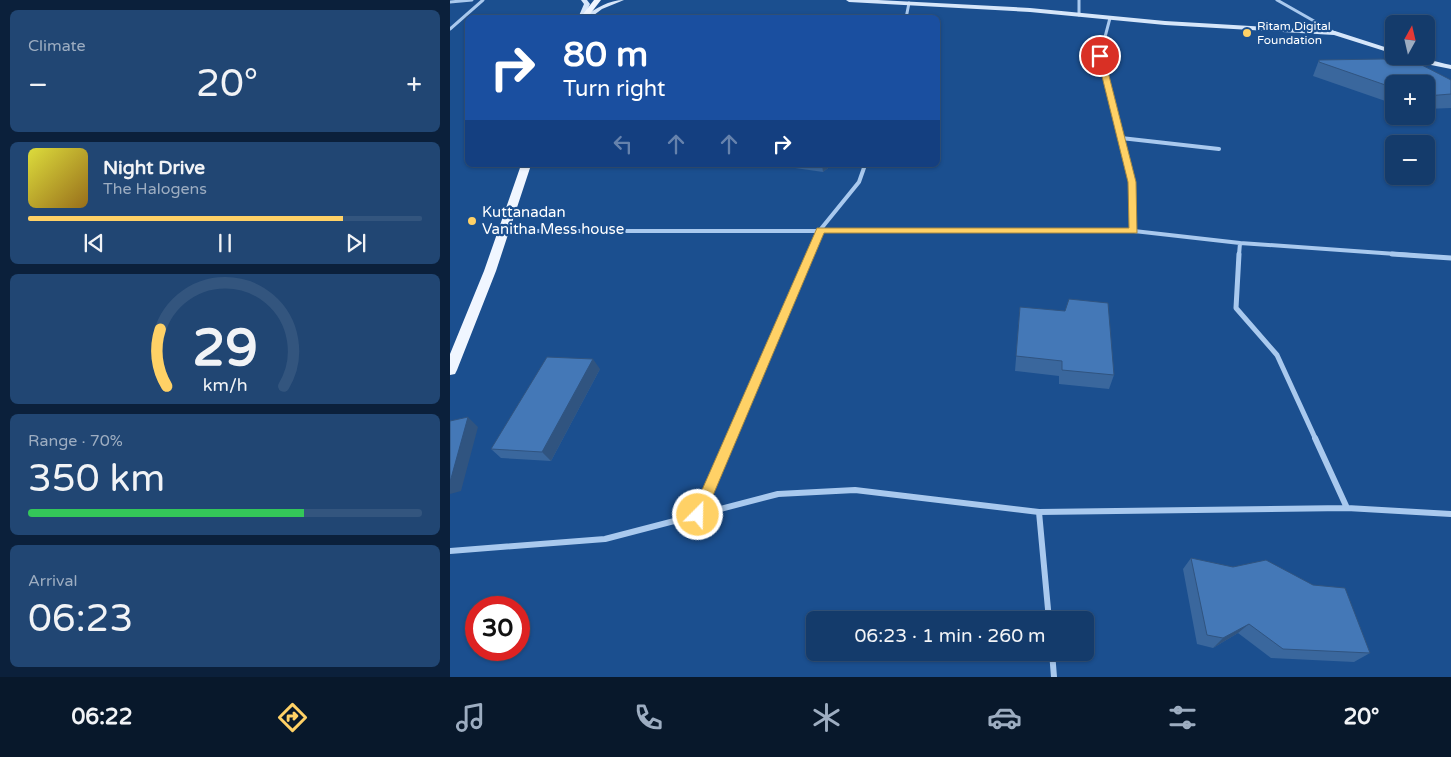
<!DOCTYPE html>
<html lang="en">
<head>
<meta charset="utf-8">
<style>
	body { margin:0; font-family:"Varela Round",sans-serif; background:#214673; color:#f1f3f6; height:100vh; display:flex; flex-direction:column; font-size:19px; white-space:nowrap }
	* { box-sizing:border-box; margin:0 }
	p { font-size:16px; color:#9dadc1 }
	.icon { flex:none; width:28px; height:28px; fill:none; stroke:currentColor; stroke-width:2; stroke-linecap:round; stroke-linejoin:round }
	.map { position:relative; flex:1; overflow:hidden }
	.side { display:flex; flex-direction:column; gap:10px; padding:10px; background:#0b203b; width:450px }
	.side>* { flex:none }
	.top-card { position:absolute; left:15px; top:15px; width:475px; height:152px; border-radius:8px; box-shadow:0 1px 4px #0004,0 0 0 1px #33557e; background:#1a4fa0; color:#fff; overflow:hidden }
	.needle { width:32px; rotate:8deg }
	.controls { position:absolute; left:935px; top:15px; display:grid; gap:10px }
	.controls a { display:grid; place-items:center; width:50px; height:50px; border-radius:8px; background:#143b6b; box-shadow:0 1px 4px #0004,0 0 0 1px #33557e; font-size:25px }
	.speed { position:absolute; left:15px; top:596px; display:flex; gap:10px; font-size:25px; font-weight:700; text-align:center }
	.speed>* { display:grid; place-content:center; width:65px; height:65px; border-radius:50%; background:#143b6b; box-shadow:0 1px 4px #0004,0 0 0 1px #33557e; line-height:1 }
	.speed .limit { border:8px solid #d22; background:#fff; color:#111 }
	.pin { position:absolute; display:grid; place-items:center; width:42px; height:42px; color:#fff; margin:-21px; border:2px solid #fff; border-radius:50%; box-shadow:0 1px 5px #0007 }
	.me { position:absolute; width:55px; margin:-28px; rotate:23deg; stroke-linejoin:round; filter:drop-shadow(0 0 4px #0008) }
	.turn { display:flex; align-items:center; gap:18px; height:105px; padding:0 15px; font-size:22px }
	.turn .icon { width:65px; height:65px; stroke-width:2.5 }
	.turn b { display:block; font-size:35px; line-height:42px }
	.lanes { display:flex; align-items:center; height:48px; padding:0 15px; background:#0003; justify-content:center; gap:25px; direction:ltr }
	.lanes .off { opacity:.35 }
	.big { font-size:38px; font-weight:600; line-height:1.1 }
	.side .tile { flex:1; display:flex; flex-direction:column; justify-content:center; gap:8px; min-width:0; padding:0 18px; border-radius:8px; background:#214673 }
	.side .dial { align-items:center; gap:0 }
	.dial svg { height:130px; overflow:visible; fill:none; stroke:#33557e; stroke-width:7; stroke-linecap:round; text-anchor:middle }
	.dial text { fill:#f1f3f6; stroke:none }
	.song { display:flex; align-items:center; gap:15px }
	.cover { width:60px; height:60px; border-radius:8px; background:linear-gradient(135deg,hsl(60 70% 55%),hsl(40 70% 35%)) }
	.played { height:5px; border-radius:2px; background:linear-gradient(90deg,#ffd166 80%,#33557e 80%) }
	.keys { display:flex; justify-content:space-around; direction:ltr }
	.heat { display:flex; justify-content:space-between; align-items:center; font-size:28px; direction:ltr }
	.charge { height:8px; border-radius:4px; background:linear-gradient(90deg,#34c759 70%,#33557e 0) }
	.trip { position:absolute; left:356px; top:611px; width:288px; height:50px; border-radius:8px; background:#143b6b; box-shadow:0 1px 4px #0004,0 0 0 1px #33557e; font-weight:600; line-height:50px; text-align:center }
	.dock { display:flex; height:80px; justify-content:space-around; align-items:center; background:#08182b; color:#9dadc1 }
	.dock .icon { width:35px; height:35px }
	.dock .on { color:#ffd166 }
	.dock b { font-size:22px; color:#f1f3f6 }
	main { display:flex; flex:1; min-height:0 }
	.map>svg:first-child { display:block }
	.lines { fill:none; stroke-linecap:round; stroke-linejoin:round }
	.minor-far3 { stroke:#a9c9ee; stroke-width:3 }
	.minor-far2 { stroke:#a9c9ee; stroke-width:4 }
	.minor-far1 { stroke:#a9c9ee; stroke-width:5 }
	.minor { stroke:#a9c9ee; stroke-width:6 }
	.secondary { fill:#d6e6fa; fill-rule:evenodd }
	.primary { fill:#f0f6ff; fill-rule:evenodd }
	.wall { fill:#3a679d }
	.shaded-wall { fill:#305480 }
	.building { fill:#4478b7; stroke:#305480 }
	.route { fill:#ffd166; stroke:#a68842 }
	.poi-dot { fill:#ffd166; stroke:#1b4f8f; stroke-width:2 }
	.labels { text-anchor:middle; stroke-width:4.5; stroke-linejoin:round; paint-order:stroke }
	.far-poi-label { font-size:12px; fill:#fff; stroke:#1b4f8f; text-anchor:start }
	.poi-label { font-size:15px; fill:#fff; stroke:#1b4f8f; text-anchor:start }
</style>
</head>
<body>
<main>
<section class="side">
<div class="tile"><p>Climate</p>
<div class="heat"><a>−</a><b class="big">20°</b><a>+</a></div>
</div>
<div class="tile">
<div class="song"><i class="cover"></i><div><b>Night Drive</b><p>The Halogens</p></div></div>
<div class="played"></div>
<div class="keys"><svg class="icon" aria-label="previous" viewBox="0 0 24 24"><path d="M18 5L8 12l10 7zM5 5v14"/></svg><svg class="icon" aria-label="pause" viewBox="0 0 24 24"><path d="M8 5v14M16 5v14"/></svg><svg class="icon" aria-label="next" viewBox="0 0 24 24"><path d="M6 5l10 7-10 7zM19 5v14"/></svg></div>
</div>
<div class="tile dial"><svg viewBox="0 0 100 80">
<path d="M14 69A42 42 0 1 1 86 69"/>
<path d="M14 69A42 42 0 0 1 10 34" stroke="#ffd166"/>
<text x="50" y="56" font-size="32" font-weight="700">29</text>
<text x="50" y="72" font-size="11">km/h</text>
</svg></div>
<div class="tile"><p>Range · 70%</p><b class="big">350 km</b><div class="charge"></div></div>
<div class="tile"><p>Arrival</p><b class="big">06:23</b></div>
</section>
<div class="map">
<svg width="1001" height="677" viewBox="0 0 1001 677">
	<rect width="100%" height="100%" fill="#1b4f8f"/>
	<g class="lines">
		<!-- minor-far3 -->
		<path class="minor-far3" d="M629,0V15
			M827,0L885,33
			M0,2L22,0
			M456,18L459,3
			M660,18L650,56L664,112
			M0,29L33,0"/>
		<!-- minor-far2 -->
		<path class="minor-far2" d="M664,111L682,182L684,231
			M671,138L769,149
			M54,231H684L790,243
			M359,255L370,230L409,182L415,165
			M789,255L790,243L960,255"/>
		<!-- minor-far1 -->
		<path class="minor-far1" d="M789,254L786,308L827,355L866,440
			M942,254L1001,258
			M280,440L360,254"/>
		<!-- minor -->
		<path class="minor" d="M865,438L897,508
			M589,512L599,620
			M248,515L281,438
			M0,551L155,539L328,494L405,490L589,512L897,508L1001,514
			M602,652L604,677"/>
		<!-- secondary -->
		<path class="secondary" d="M131,0H137L140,4L134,17C146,8 159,0 174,0L152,9L140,18H128L134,4Z
			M396,0H428L580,8L715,21L885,31L944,50V54L884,35L715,25L580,12L399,2Z
			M954,56C970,56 985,62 1001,65V69L976,64Z"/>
		<!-- primary -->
		<path class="primary" d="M144,0H151L137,18H130Z
			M71,165H81L46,271L7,370L5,374L0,375V354L34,271Z"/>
	</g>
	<!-- wall -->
	<path class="wall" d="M869,60L1001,80V108L976,109V84H944V104L863,76Z
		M324,165H382L373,172Z
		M570,307L664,375L659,389L609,384V376L565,371Z
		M150,369L101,461L51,458L41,449Z
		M741,558L920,653L904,662L821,658L788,633L763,648L747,644L733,569Z"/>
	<!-- shaded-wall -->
	<path class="shaded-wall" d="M372,165H382L373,172Z
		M143,359L150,369L101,461L92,452Z
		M18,417L28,427L11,491L0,494V482Z
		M799,624L788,633L763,648L773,638Z"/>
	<!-- building -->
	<path class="building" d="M933,59L966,62L1001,80V94L976,96V84H944V88L869,62V60Z
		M619,299L658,303L664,375L612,370V361L566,356L570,307L615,311Z
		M97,357L143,359L92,452L41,449Z
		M18,417L0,482V421Z
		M741,558L783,567L816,560L863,585L895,588L920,653L833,649L799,624L773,638L757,635Z"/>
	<!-- route -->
	<path class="route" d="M650,54L654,56L686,182L687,233H374L253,519L248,521L243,519L241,515L367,228H679L678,182L647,56Z"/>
	<!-- markers -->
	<g class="poi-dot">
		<circle cx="797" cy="33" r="5"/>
		<circle cx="22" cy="221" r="5"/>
	</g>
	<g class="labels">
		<!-- far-poi labels -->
		<g class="far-poi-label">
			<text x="807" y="30">Ritam Digital<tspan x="807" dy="14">Foundation</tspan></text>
		</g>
		<!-- poi labels -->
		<g class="poi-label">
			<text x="32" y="217">Kuttanadan<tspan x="32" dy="17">Vanitha Mess house</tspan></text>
		</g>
	</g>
</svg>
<div class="controls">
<a><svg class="needle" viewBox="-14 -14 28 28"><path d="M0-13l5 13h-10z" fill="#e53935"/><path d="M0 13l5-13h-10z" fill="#9dadc1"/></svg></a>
<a>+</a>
<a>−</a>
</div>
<div class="speed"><div class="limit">30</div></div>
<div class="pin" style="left:650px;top:56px;background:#d93025"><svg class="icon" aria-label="arrive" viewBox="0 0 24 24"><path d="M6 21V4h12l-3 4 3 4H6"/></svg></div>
<svg class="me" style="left:248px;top:515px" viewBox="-20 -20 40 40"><circle r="17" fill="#ffd166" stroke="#fff" stroke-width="3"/><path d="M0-11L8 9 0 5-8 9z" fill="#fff"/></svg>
<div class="trip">06:23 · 1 min · 260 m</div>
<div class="top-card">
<div class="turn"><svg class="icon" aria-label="right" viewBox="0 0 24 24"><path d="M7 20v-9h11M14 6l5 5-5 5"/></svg><div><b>80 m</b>Turn right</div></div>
<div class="lanes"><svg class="icon off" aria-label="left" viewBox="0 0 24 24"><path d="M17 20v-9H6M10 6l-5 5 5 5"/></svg><svg class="icon off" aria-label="ahead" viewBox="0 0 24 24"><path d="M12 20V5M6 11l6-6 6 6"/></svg><svg class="icon off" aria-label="ahead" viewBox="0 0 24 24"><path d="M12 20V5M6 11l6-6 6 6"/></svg><svg class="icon" aria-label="right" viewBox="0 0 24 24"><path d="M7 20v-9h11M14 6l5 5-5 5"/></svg></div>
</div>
</div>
</main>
<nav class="dock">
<b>06:22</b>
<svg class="icon on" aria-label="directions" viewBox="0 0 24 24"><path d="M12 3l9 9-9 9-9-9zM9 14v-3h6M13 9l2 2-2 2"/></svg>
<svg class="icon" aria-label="music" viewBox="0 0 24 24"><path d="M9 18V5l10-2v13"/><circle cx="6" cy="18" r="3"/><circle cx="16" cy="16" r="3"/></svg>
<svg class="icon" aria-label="phone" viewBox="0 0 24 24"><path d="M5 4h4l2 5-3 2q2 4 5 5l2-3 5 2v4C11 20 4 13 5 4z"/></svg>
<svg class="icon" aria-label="climate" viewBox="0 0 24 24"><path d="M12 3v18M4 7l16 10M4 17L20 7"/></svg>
<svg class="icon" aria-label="car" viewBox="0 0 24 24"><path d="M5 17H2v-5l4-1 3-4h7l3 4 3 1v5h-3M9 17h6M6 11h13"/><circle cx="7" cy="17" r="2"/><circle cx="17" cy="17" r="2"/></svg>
<svg class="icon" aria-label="filters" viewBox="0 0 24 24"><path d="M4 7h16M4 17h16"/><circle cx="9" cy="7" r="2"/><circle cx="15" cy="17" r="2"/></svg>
<b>20°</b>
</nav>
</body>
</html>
